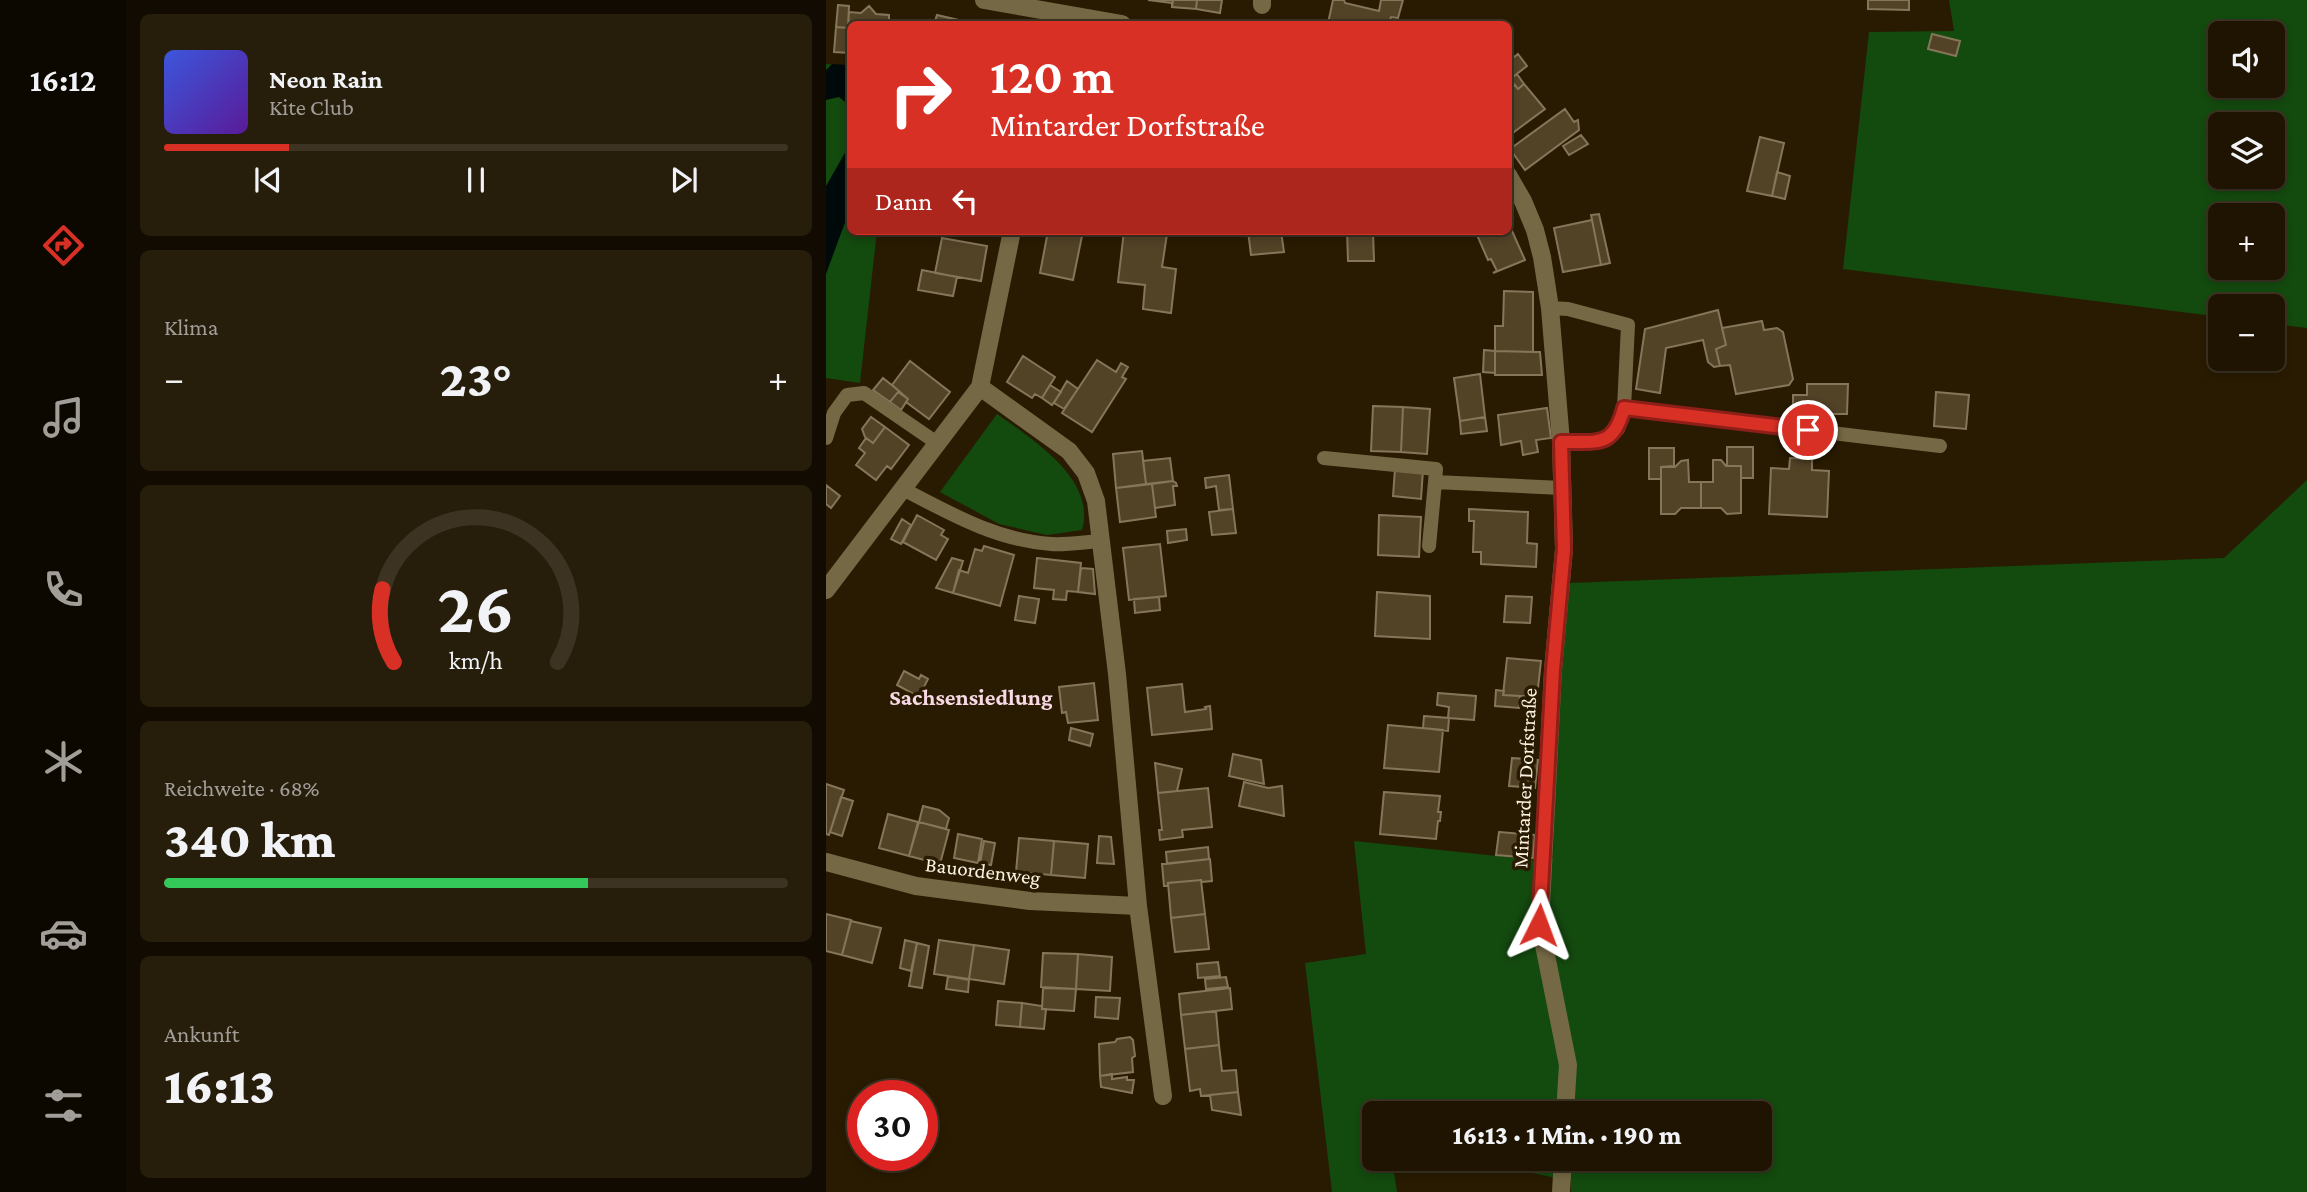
<!DOCTYPE html>
<html lang="de">
<head>
<meta charset="utf-8">
<style>
	body { margin:0; font-family:"Crimson Pro",serif; background:#271d0b; color:#f1f3f6; height:100vh; display:flex; flex-direction:column; font-size:26px; white-space:nowrap }
	* { box-sizing:border-box; margin:0 }
	p { font-size:23px; color:#a19e99 }
	.icon { flex:none; width:38px; height:38px; fill:none; stroke:currentColor; stroke-width:2; stroke-linecap:round; stroke-linejoin:round }
	.map { position:relative; flex:1; overflow:hidden }
	.drawer { display:flex; flex-direction:column; gap:14px; padding:14px; background:#110b01; width:700px }
	.drawer>* { flex:none }
	.banner { position:absolute; left:21px; top:21px; width:665px; height:214px; border-radius:10px; box-shadow:0 4px 10px #0003,0 0 0 2px #3c3323; background:#d93025; color:#fff; overflow:hidden }
	.fabs { position:absolute; left:1382px; top:21px; display:grid; gap:14px }
	.fabs a { display:grid; place-items:center; width:77px; height:77px; border-radius:10px; background:#1f1401; box-shadow:0 4px 10px #0003,0 0 0 2px #3c3323; font-size:35px }
	.speed { position:absolute; left:21px; top:1080px; display:flex; gap:14px; font-size:35px; font-weight:700; text-align:center }
	.speed>* { display:grid; place-content:center; width:91px; height:91px; border-radius:50%; background:#1f1401; box-shadow:0 4px 10px #0003,0 0 0 2px #3c3323; line-height:1 }
	.speed .limit { border:10px solid #d22; background:#fff; color:#111 }
	.pin { position:absolute; display:grid; place-items:center; width:60px; height:60px; color:#fff; margin:-30px; border:4px solid #fff; border-radius:50%; box-shadow:0 2px 7px #0007 }
	.me { position:absolute; width:77px; margin:-38px; rotate:3deg; stroke-linejoin:round; filter:drop-shadow(0 0 5px #0008) }
	.turn { display:flex; align-items:center; gap:24px; height:147px; padding:0 28px; font-size:32px }
	.turn .icon { width:91px; height:91px; stroke-width:2.5 }
	.turn b { display:block; font-size:49px; line-height:60px }
	.then { display:flex; align-items:center; height:66px; padding:0 28px; background:#0003; gap:14px; font-size:26px }
	.big { font-size:52px; font-weight:800; line-height:1.1 }
	.drawer .widget { flex:1; display:flex; flex-direction:column; justify-content:center; gap:10px; min-width:0; padding:0 24px; border-radius:10px; background:#271d0b }
	.drawer .dial { align-items:center; gap:0 }
	.dial svg { height:182px; overflow:visible; fill:none; stroke:#3c3323; stroke-width:7; stroke-linecap:round; text-anchor:middle }
	.dial text { fill:#f1f3f6; stroke:none }
	.song { display:flex; align-items:center; gap:21px }
	.cover { width:84px; height:84px; border-radius:10px; background:linear-gradient(135deg,hsl(230 70% 55%),hsl(270 70% 35%)) }
	.played { height:7px; border-radius:4px; background:linear-gradient(90deg,#d93025 20%,#3c3323 20%) }
	.keys { display:flex; justify-content:space-around; direction:ltr }
	.heat { display:flex; justify-content:space-between; align-items:center; font-size:38px; direction:ltr }
	.charge { height:10px; border-radius:5px; background:linear-gradient(90deg,#34c759 68%,#3c3323 0) }
	.trip { position:absolute; left:536px; top:1101px; width:410px; height:70px; border-radius:10px; background:#1f1401; box-shadow:0 4px 10px #0003,0 0 0 2px #3c3323; font-weight:800; line-height:70px; text-align:center }
	main { display:flex; flex:1; min-height:0 }
	.menu { display:flex; flex-direction:column; width:126px; justify-content:space-around; align-items:center; background:#0c0800; color:#a19e99 }
	.menu .icon { width:49px; height:49px }
	.menu .selected { color:#d93025 }
	.menu b { font-size:32px; color:#f1f3f6 }
	.map>svg:first-child { display:block }
	.green { fill:#134a0e; fill-rule:evenodd }
	.water { fill:#000a0b }
	.building { fill:#524327; stroke:#867659; stroke-width:2 }
	.lines { fill:none; stroke-linecap:round; stroke-linejoin:round }
	.lane { stroke:#756945; stroke-width:14 }
	.street { stroke:#756945; stroke-width:18 }
	.route-casing { stroke:#8d1f18; stroke-width:18 }
	.route { stroke:#d93025; stroke-width:12 }
	.labels { text-anchor:middle; stroke-width:7; stroke-linejoin:round; paint-order:stroke }
	.street-label { font-size:21px; fill:#fbf2e2; stroke:#291b01 }
	.neighbourhood-label { font-size:23px; font-weight:bold; fill:#f8d8e5; stroke:#291b01 }
</style>
</head>
<body>
<main>
<nav class="menu">
<b>16:12</b>
<svg class="icon selected" aria-label="directions" viewBox="0 0 24 24"><path d="M12 3l9 9-9 9-9-9zM9 14v-3h6M13 9l2 2-2 2"/></svg>
<svg class="icon" aria-label="music" viewBox="0 0 24 24"><path d="M9 18V5l10-2v13"/><circle cx="6" cy="18" r="3"/><circle cx="16" cy="16" r="3"/></svg>
<svg class="icon" aria-label="phone" viewBox="0 0 24 24"><path d="M5 4h4l2 5-3 2q2 4 5 5l2-3 5 2v4C11 20 4 13 5 4z"/></svg>
<svg class="icon" aria-label="climate" viewBox="0 0 24 24"><path d="M12 3v18M4 7l16 10M4 17L20 7"/></svg>
<svg class="icon" aria-label="car" viewBox="0 0 24 24"><path d="M5 17H2v-5l4-1 3-4h7l3 4 3 1v5h-3M9 17h6M6 11h13"/><circle cx="7" cy="17" r="2"/><circle cx="17" cy="17" r="2"/></svg>
<svg class="icon" aria-label="filters" viewBox="0 0 24 24"><path d="M4 7h16M4 17h16"/><circle cx="9" cy="7" r="2"/><circle cx="15" cy="17" r="2"/></svg>
</nav>
<section class="drawer">
<div class="widget">
<div class="song"><i class="cover"></i><div><b>Neon Rain</b><p>Kite Club</p></div></div>
<div class="played"></div>
<div class="keys"><svg class="icon" aria-label="previous" viewBox="0 0 24 24"><path d="M18 5L8 12l10 7zM5 5v14"/></svg><svg class="icon" aria-label="pause" viewBox="0 0 24 24"><path d="M8 5v14M16 5v14"/></svg><svg class="icon" aria-label="next" viewBox="0 0 24 24"><path d="M6 5l10 7-10 7zM19 5v14"/></svg></div>
</div>
<div class="widget"><p>Klima</p>
<div class="heat"><a>−</a><b class="big">23°</b><a>+</a></div>
</div>
<div class="widget dial"><svg viewBox="0 0 100 80">
<path d="M14 69A42 42 0 1 1 86 69"/>
<path d="M14 69A42 42 0 0 1 9 37" stroke="#d93025"/>
<text x="50" y="56" font-size="32" font-weight="700">26</text>
<text x="50" y="72" font-size="11">km/h</text>
</svg></div>
<div class="widget"><p>Reichweite · 68%</p><b class="big">340 km</b><div class="charge"></div></div>
<div class="widget"><p>Ankunft</p><b class="big">16:13</b></div>
</section>
<div class="map">
<svg width="1481" height="1192" viewBox="0 0 1481 1192">
	<rect width="100%" height="100%" fill="#291b01"/>
	<!-- green -->
	<path class="green" d="M1123,0H1481V328L1447,324V306H1395V317L1017,269L1043,32L1128,31ZM1395,33H1447V86H1395ZM1395,124H1447V177H1395ZM1395,215H1447V268H1395Z
		M0,64L24,66V231H51L34,383L0,378Z
		M171,414C206,439 271,479 256,530L221,535L173,524L114,492Z
		M1481,480V1192H745V1181L638,1159L933,1158V1113H548V1158L566,1159L571,1192H506L479,963L540,954L528,841L710,860L727,858L732,684L744,583L1398,558Z"/>
	<!-- water -->
	<path class="water" d="M6,64L24,65V106L13,97L0,100V70Z
		M24,144V209L0,274V186Z"/>
	<!-- building -->
	<path class="building" d="M322,0H347L346,7V3Z
		M347,0H371L370,9L346,7Z
		M371,0H396L394,13L370,9Z
		M507,0H518L519,3L553,11L555,0H577L572,18L565,17L563,24L502,23Z
		M1042,0H1083V10L1042,9Z
		M12,5L23,6L22,28L10,27Z
		M43,6L50,14L63,15V24H24V53L8,52L10,27L22,28L23,12L35,13Z
		M111,15L150,24H108Z
		M1106,34L1134,41L1130,56L1102,49Z
		M692,54L701,66L683,80L682,62Z
		M691,74L698,84L692,89L684,79Z
		M698,84L719,109L684,135L682,89L689,85L692,89Z
		M739,109L748,122L752,120L753,130L699,170L684,149Z
		M755,135L762,144L743,155L737,146Z
		M934,137L958,143L946,196L921,191Z
		M951,172L964,176L959,199L946,196Z
		M773,214L784,263L775,265L765,215Z
		M766,220L775,265L737,272L728,228Z
		M682,222L699,260L667,273L671,271L665,259L662,260L651,235L655,233L654,231H682Z
		M222,231H257L247,280L214,273Z
		M298,231H331L341,234L336,267L350,269L345,313L317,309L319,285L292,282Z
		M422,231H455L458,252L425,255Z
		M521,231H547L548,261H522Z
		M116,238L161,246L155,281L109,273Z
		M96,270L131,277L127,296L92,290Z
		M678,291L707,292V352L669,351V326H677Z
		M892,310L900,345L890,349L894,366L888,367L882,362L877,340L840,348L834,393L810,389L819,329Z
		M936,321L938,330L951,328L957,332L967,379L963,385L910,394L904,365L894,366L890,349L900,345L896,328Z
		M658,350L669,351V373L657,372Z
		M669,351L714,352L716,375H669Z
		M197,356L229,377L216,398L209,394L206,398L181,382Z
		M271,360L290,372L295,363L302,367L296,377L300,379L266,432L236,413Z
		M84,361L124,392L103,419L80,402L82,399L66,385Z
		M654,374L659,417L634,421L628,378Z
		M57,378L73,391L64,402L47,390Z
		M241,381L252,389L238,409L228,403Z
		M981,384H1022L1021,414H967V395H981Z
		M224,385L235,392L226,405L216,398Z
		M72,392L82,399L75,410L64,402Z
		M1110,392L1143,395L1140,429L1108,426Z
		M547,406L577,407L575,452L545,451Z
		M577,407L604,409L601,454L575,452Z
		M721,408L725,438L710,440L712,452L697,455L695,441L675,445L672,415Z
		M45,417L59,427L47,443L39,437L36,429Z
		M659,417L661,431L635,434L634,421Z
		M59,427L83,445L65,469L61,466L50,480L30,465L39,453L33,448L40,438L47,443Z
		M901,447H927V478H915V466H901Z
		M823,448H848V466L835,467V479H823Z
		M316,451L320,484L290,488L287,454Z
		M344,458L347,481L320,484L317,461Z
		M964,458L986,459V470L1003,471L1001,517L943,514L945,468L963,469Z
		M862,460L863,482H875V508H855L849,514H835V467H849L855,461Z
		M887,460H895L900,466H915V513L901,514L895,508H875V482H887Z
		M569,469L597,470L595,499L567,496Z
		M403,475L407,509L393,510L390,486L380,488L379,478Z
		M347,481L350,483L351,486H347L349,505L329,508L326,484Z
		M326,484L330,517L294,522L290,488Z
		M0,485L14,496L5,508L0,504Z
		M407,509L410,533L386,535L383,512Z
		M643,509L702,512L701,543L711,544L710,567L655,564V552H647L648,521H643Z
		M91,515L118,530L115,535L122,539L110,560L77,542Z
		M553,515L595,517L593,557L552,555Z
		M76,519L85,525L75,544L65,539Z
		M360,529L361,540L342,543L341,531Z
		M334,544L340,596L303,600L297,548Z
		M158,546L188,555L174,606L127,593L133,570L142,573L149,549L156,551Z
		M126,558L137,561L127,593L110,588Z
		M211,558L255,563L252,592L241,591L240,600L227,599L228,590L208,588Z
		M255,568L267,569L269,594L252,592Z
		M551,592L604,596V639L549,636Z
		M193,596L213,599L209,623L189,620Z
		M680,596L706,597L704,623L678,622Z
		M333,597L334,610L309,613L308,599Z
		M681,658L715,661L711,697L677,695Z
		M78,671L93,679L95,675L102,679L93,697L71,685Z
		M268,683L272,720L242,723L240,712L236,713L233,687Z
		M356,684L359,712L380,709L379,707L384,706L386,729L326,735L321,688Z
		M670,690L678,691L677,695L694,696L693,708L669,706Z
		M612,693L650,696L648,720L622,718L623,707L611,705Z
		M598,716L623,718L622,731L597,728Z
		M562,725L617,730L613,772L558,768Z
		M245,728L267,734L264,746L243,740Z
		M407,754L435,760L438,784L403,776Z
		M686,758L712,760L709,788L683,786Z
		M329,763L356,769L351,791L332,793Z
		M418,782L442,788L456,786L458,816L413,806Z
		M0,784L18,790L3,835L0,834Z
		M382,788L386,827L356,830L357,837L334,840L333,830H336L332,793Z
		M558,792L614,796L612,812H615L614,821H612L610,839L554,834Z
		M15,797L27,801L16,836L4,832Z
		M97,806L113,810L123,818L120,829L93,822Z
		M62,814L92,822L83,856L53,848Z
		M93,822L123,830L114,864L83,856Z
		M673,832L709,835L707,858L670,855Z
		M132,834L156,839L152,863L128,858Z
		M273,836L285,837L288,864L271,863Z
		M193,838L228,841L225,875L190,872Z
		M158,841L169,843L165,865L154,863Z
		M228,841L262,844L259,878L225,875Z
		M382,847L383,859L341,864L340,852Z
		M384,859L386,881L376,882L375,880L342,883V886H338L336,864Z
		M375,880L379,914L345,918L342,883Z
		M0,914L25,920L16,955L0,951Z
		M379,914L383,949L349,952L345,918Z
		M25,921L55,928L46,963L16,955Z
		M79,940L91,943L85,971L74,968Z
		M113,940L148,945L143,979L108,974Z
		M91,943L103,946L96,988L83,986Z
		M148,945L183,950L178,984L143,979Z
		M217,953L252,954L250,989L215,987Z
		M252,954L286,957L284,991L250,989Z
		M392,962L394,976L372,978L371,964Z
		M122,976L143,980L142,992L120,989Z
		M400,977L402,987L380,989L379,979Z
		M217,988L250,989L248,1011L216,1009Z
		M404,988L406,1009L355,1015L353,994Z
		M270,997L294,998L292,1019L269,1017Z
		M172,1001L196,1003L194,1027L170,1025Z
		M196,1003L216,1006V1009H220L218,1029L194,1027Z
		M390,1011L393,1045L359,1049L355,1015Z
		M304,1037L307,1040L309,1056L306,1058L307,1072L274,1076L273,1044L289,1042L291,1039Z
		M393,1045L396,1071L410,1070L412,1092L375,1096L374,1089L364,1091L359,1049Z
		M286,1074V1079L301,1077V1080H308L306,1093L275,1087L274,1076Z
		M412,1092L415,1115L386,1110L384,1095Z"/>
	<g class="lines">
		<!-- lane -->
		<path class="lane" d="M724,308L742,309L802,325L798,408L792,429L777,441L735,442
			M798,408L1114,446
			M0,438L8,413L21,395L38,393L111,443
			M498,458L610,469L609,482L736,488
			M77,489C125,514 170,540 225,544C241,545 258,542 274,541
			M603,546L609,482"/>
		<!-- street -->
		<path class="street" d="M158,0L296,24
			M436,0V5
			M682,175L697,201L709,230L716,257L724,308L735,442L738,549L727,670L714,925L742,1065L739,1113
			M154,387L243,451L260,473L270,501L291,674L312,906
			M0,590L154,387L186,231
			M0,862L90,886L204,901L312,906L337,1096
			M735,1192L737,1158"/>
	</g>
	<g class="lines">
		<!-- route casing -->
		<g class="route-casing">
			<path id="route" d="M713,925L727,670L738,549L735,442C771,441 787,449 798,408L982,430"/>
		</g>
		<!-- route -->
		<use href="#route" class="route"/>
	</g>
	<g class="labels">
		<!-- street labels -->
		<g class="street-label">
			<text transform="translate(699 778) rotate(-87)" y="7">Mintarder Dorfstraße</text>
			<text transform="translate(157 871) rotate(7)" y="7">Bauordenweg</text>
		</g>
		<!-- neighbourhood labels -->
		<g class="neighbourhood-label">
			<text x="145" y="705">Sachsensiedlung</text>
		</g>
	</g>
</svg>
<div class="fabs">
<a><svg class="icon" aria-label="sound" viewBox="0 0 24 24"><path d="M4 9h4l5-4v14l-5-4H4zM17 9q2 3 0 6"/></svg></a>
<a><svg class="icon" aria-label="layers" viewBox="0 0 24 24"><path d="M12 4l9 5-9 5-9-5zM3 14l9 5 9-5"/></svg></a>
<a>+</a>
<a>−</a>
</div>
<div class="speed"><div class="limit">30</div></div>
<div class="pin" style="left:982px;top:430px;background:#d93025"><svg class="icon" aria-label="arrive" viewBox="0 0 24 24"><path d="M6 21V4h12l-3 4 3 4H6"/></svg></div>
<svg class="me" style="left:713px;top:925px" viewBox="-20 -20 40 40"><path d="M0-17L14 15 0 8-14 15z" fill="#d93025" stroke="#fff" stroke-width="4"/></svg>
<div class="trip">16:13 · 1 Min. · 190 m</div>
<div class="banner">
<div class="turn"><svg class="icon" aria-label="right" viewBox="0 0 24 24"><path d="M7 20v-9h11M14 6l5 5-5 5"/></svg><div><b>120 m</b>Mintarder Dorfstraße</div></div>
<div class="then">Dann<svg class="icon" aria-label="left" viewBox="0 0 24 24"><path d="M17 20v-9H6M10 6l-5 5 5 5"/></svg></div>
</div>
</div>
</main>
</body>
</html>
